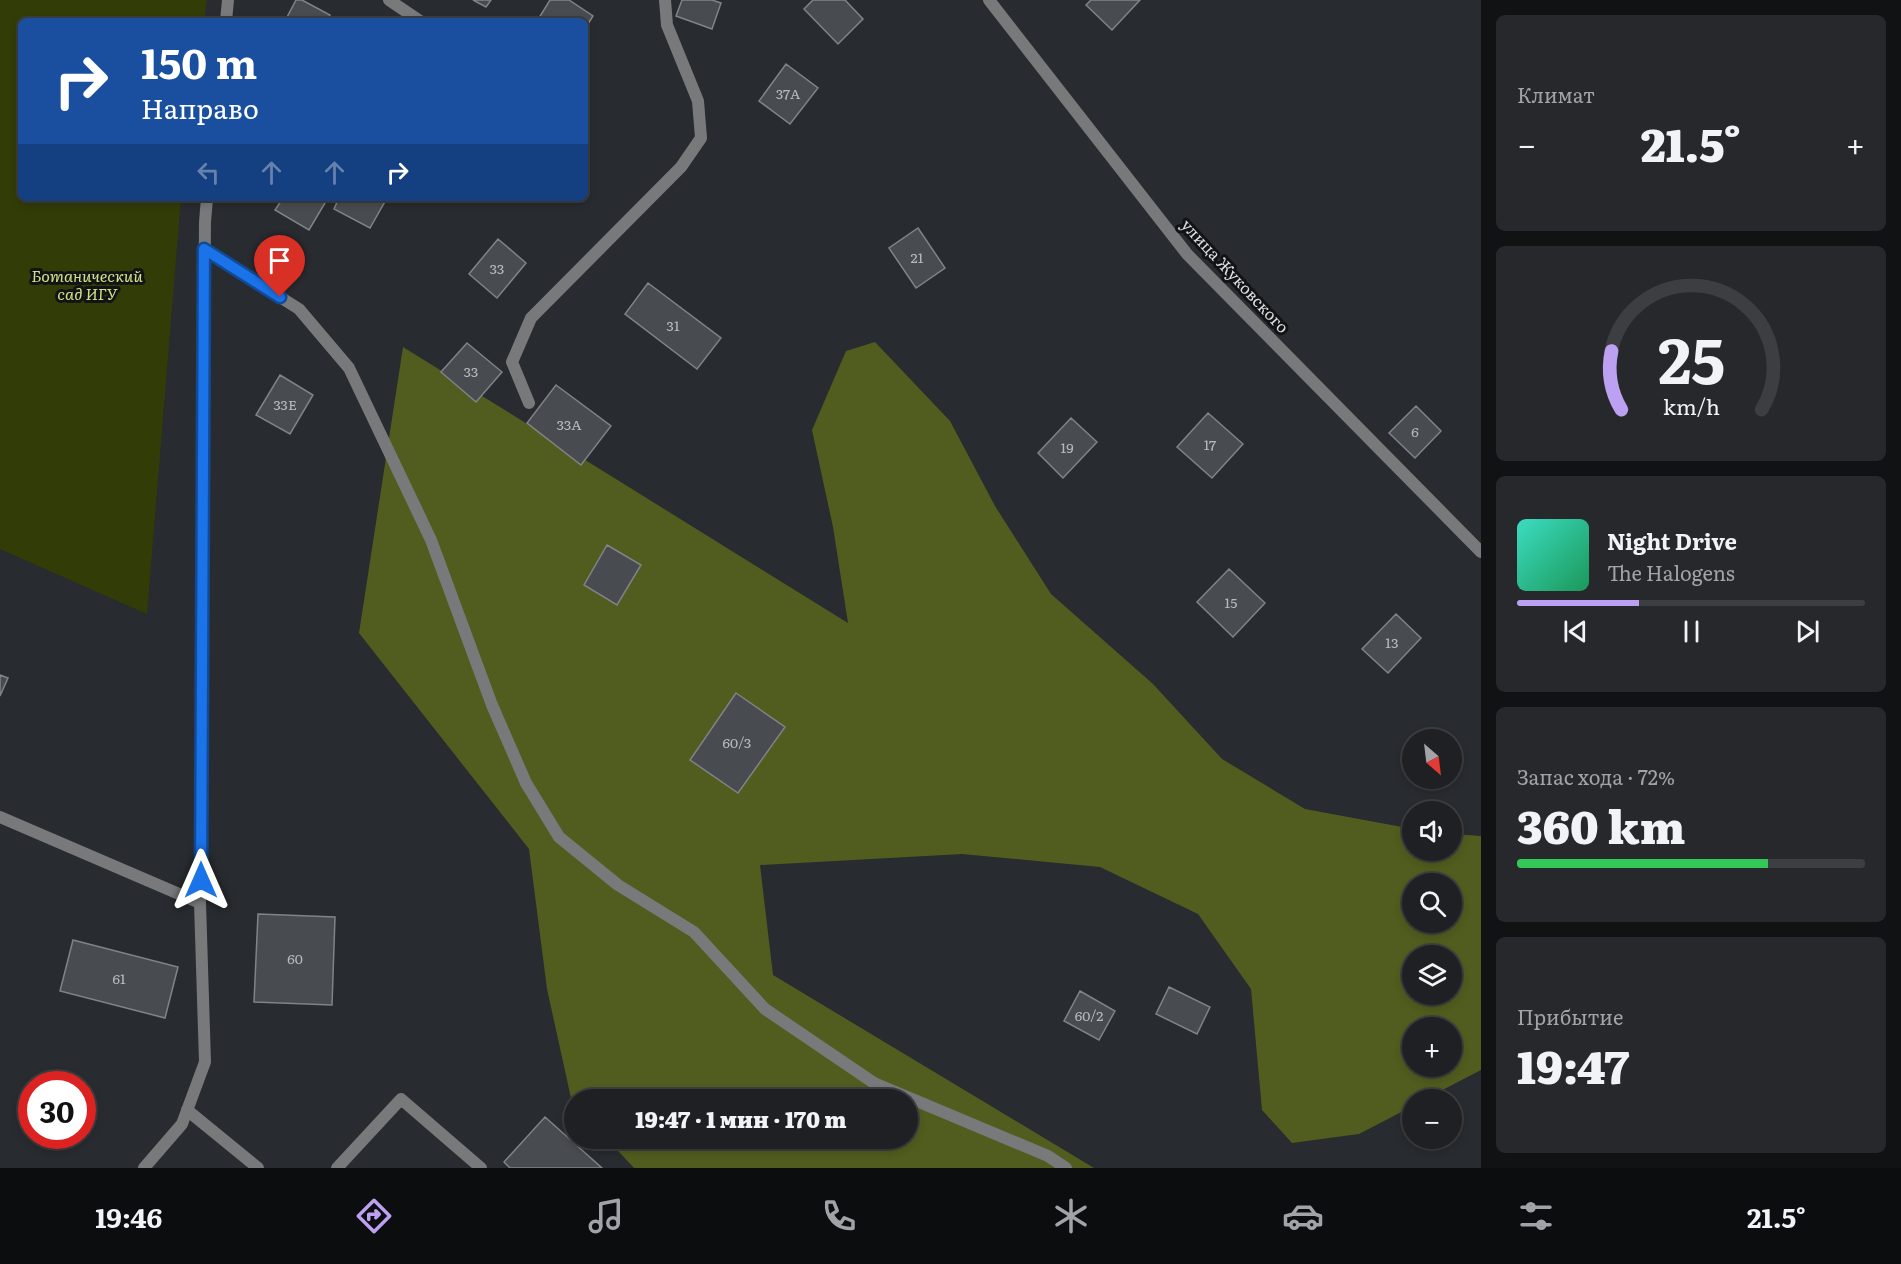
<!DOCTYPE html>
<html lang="ru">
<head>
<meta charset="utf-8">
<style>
	body { margin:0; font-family:Literata,serif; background:#26282b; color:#f1f3f6; height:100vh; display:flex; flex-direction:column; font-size:22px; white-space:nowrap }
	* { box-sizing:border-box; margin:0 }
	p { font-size:20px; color:#a1a3a6 }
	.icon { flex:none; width:33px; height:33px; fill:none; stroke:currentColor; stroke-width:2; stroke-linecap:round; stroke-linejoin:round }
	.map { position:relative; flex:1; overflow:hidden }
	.sheet { display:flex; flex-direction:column; gap:15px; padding:15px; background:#101213; width:420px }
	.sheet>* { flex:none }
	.guide { position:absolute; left:18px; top:18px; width:570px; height:183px; border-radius:9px; box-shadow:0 3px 9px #0003,0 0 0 2px #3c3e41; background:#1a4fa0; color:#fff; overflow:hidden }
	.needle { width:39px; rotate:152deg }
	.buttons { position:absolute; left:1402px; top:729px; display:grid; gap:12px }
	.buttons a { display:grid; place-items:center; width:60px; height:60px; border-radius:50%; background:#1e2023; box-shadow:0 3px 9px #0003,0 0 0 2px #3c3e41; font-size:30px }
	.speed { position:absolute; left:18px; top:1071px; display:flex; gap:12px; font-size:30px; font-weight:700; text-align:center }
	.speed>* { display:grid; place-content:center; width:78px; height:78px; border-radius:50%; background:#1e2023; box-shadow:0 3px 9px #0003,0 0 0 2px #3c3e41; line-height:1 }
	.speed .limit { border:9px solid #d22; background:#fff; color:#111 }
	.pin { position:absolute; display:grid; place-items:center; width:51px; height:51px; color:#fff; margin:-62px -26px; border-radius:50% 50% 50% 0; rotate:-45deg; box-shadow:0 0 6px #0007 }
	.pin .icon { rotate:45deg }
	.me { position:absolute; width:66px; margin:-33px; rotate:0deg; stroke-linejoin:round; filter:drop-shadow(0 0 4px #0008) }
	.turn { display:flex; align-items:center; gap:21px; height:126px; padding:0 24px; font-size:27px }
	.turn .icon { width:78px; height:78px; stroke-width:2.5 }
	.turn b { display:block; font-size:42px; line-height:51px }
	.lanes { display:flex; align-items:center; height:57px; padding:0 24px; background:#0003; justify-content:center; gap:30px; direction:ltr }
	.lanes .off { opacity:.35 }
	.big { font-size:45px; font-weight:800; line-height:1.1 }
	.sheet .widget { flex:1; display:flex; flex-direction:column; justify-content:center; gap:9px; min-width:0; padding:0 21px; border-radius:9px; background:#26282b }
	.sheet .dial { align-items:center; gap:0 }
	.dial svg { height:156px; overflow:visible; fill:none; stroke:#3c3e41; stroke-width:7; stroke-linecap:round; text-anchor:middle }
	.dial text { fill:#f1f3f6; stroke:none }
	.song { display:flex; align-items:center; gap:18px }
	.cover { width:72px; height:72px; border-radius:9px; background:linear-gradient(135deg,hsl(170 70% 55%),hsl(150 70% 35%)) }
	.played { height:6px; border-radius:3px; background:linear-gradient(90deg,#bca0f2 35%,#3c3e41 35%) }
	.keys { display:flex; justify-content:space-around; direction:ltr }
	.heat { display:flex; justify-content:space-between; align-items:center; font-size:33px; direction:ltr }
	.charge { height:9px; border-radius:4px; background:linear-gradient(90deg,#34c759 72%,#3c3e41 0) }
	.trip { position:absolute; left:564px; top:1089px; width:354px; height:60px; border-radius:30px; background:#1e2023; box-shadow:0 3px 9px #0003,0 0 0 2px #3c3e41; font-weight:800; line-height:60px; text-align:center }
	.dock { display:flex; height:96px; justify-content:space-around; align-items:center; background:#0c0d0e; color:#a1a3a6 }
	.dock .icon { width:42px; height:42px }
	.dock .selected { color:#bca0f2 }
	.dock b { font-size:27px; color:#f1f3f6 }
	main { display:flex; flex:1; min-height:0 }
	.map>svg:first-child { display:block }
	.green { fill:#323c07 }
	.forest { fill:#505d1e; fill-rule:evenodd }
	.building { fill:#484c50; stroke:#808388; stroke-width:1.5 }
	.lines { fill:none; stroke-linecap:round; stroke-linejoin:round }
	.service { stroke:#78797b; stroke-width:12 }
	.minor { stroke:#78797b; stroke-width:12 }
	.route-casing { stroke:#114b97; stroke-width:15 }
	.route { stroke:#1a73e8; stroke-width:10 }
	.labels { text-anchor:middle; stroke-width:6; stroke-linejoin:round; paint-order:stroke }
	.number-label { font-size:14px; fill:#b7babd }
	.park-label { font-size:16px; font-style:italic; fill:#cde388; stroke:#121315 }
	.street-label { font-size:16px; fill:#dcdee1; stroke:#121315 }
</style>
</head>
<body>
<main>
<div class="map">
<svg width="1481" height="1168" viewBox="0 0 1481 1168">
	<rect width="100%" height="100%" fill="#282b2f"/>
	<!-- green -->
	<path class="green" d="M0,0H207L204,21H21V198H181L147,614L0,549Z"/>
	<!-- forest -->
	<path class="forest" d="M875,342L950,421L995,506L1051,594L1153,684L1222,759L1305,809L1413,829V850H1452V834L1481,836V1070L1425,1099L1413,1100V1106L1359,1134L1292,1143L1262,1110L1251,989L1198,914L1100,867L962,854L760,865L773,975L1094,1168H634L607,1139L908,1138V1100H574V1102L571,1098L547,989L529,849L359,633L403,347L848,623L833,527L812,430L846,351ZM1413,884H1452V922H1413ZM1413,956H1452V994H1413ZM1413,1028H1452V1066H1413Z"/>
	<!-- building -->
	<path class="building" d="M296,0H302L330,15L326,21H285Z
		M473,0H491L486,7Z
		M550,0H569L593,16L585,29V21H537Z
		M682,0H712L721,3L712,29L676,16Z
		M813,0H845L863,19L838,44L804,9Z
		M1091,0H1140L1112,30L1086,5Z
		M786,64L818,88L790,124L759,101Z
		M283,198H328L309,230L275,210Z
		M339,198H387L370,228L334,209Z
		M918,228L945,268L916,288L889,248Z
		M498,239L526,263L497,298L469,274Z
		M648,283L721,338L697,369L625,314Z
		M467,343L502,372L476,402L441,372Z
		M280,375L313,395L290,434L256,415Z
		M556,385L611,426L581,465L527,423Z
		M1416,406L1441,431L1415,458L1389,433Z
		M1208,413L1243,444L1212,478L1177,447Z
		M1071,418L1097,442L1063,478L1038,453Z
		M607,545L641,565L617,605L584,585Z
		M1229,569L1265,603L1233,637L1197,602Z
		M1396,614L1421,638L1388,673L1362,649Z
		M0,675L8,678L0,696Z
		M736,693L785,727L738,793L690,760Z
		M258,914L335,917L332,1005L254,1002Z
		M73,940L178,967L165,1018L60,991Z
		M1169,987L1210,1007L1197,1034L1156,1014Z
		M1080,991L1115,1011L1099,1040L1064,1021Z
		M545,1117L602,1168H510L504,1162Z"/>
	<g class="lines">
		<!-- service -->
		<path class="service" d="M389,0L420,21
			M204,249L299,309L349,368L431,540L492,705L526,783L559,837L618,885L694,932L765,1009L874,1083L1048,1156L1066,1168
			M529,403L512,362L531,318L681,167L701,138L698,101L667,25L665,0
			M0,817L200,903
			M187,1110L258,1168
			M337,1168L401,1099L481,1168"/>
		<!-- minor -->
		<path class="minor" d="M989,0L1187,254L1481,552
			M226,21L228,0
			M144,1168L182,1124L205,1062L200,903L205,222L207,198"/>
	</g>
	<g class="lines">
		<!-- route casing -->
		<g class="route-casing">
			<path id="route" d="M201,880L204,249L280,297"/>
		</g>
		<!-- route -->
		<use href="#route" class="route"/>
	</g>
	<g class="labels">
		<!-- number labels -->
		<g class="number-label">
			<text x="788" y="99">37А</text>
			<text x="917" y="263">21</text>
			<text x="497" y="274">33</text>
			<text x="673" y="331">31</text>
			<text x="471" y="377">33</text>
			<text x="285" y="410">33Е</text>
			<text x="569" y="430">33А</text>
			<text x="1415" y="437">6</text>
			<text x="1210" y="450">17</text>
			<text x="1067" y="453">19</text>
			<text x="1231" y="608">15</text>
			<text x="1392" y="648">13</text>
			<text x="737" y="748">60/3</text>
			<text x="295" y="964">60</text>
			<text x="119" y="984">61</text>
			<text x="1089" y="1021">60/2</text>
		</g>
		<!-- park labels -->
		<g class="park-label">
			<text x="87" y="282">Ботанический<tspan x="87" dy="18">сад ИГУ</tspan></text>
		</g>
		<!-- street labels -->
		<g class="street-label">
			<text transform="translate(1235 276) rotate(47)" y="6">улица Жуковского</text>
		</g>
	</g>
</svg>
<div class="buttons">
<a><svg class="needle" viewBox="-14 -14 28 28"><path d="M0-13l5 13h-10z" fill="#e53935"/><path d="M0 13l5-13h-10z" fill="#a1a3a6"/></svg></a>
<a><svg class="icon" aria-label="sound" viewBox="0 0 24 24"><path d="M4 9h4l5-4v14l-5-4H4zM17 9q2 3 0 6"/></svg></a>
<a><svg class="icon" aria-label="search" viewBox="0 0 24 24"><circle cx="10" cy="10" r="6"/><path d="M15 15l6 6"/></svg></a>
<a><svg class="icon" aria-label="layers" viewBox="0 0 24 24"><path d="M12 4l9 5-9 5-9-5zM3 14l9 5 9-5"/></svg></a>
<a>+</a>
<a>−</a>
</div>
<div class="speed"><div class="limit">30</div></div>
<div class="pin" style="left:280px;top:297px;background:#d93025"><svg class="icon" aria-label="arrive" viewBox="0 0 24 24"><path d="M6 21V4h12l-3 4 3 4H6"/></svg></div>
<svg class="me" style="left:201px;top:880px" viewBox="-20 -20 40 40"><path d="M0-17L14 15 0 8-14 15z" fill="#1a73e8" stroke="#fff" stroke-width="4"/></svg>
<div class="trip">19:47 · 1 мин · 170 m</div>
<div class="guide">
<div class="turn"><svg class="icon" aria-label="right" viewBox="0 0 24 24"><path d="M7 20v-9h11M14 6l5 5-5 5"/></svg><div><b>150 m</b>Направо</div></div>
<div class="lanes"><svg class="icon off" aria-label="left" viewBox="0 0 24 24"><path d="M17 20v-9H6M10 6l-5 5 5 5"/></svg><svg class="icon off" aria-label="ahead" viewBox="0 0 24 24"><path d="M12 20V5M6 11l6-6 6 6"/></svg><svg class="icon off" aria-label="ahead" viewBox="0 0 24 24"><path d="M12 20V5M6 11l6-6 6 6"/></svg><svg class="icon" aria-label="right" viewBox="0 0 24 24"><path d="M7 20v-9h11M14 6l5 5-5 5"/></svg></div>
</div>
</div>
<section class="sheet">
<div class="widget"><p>Климат</p>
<div class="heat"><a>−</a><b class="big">21.5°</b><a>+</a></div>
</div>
<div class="widget dial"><svg viewBox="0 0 100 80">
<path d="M14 69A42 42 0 1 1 86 69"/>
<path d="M14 69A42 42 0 0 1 9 39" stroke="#bca0f2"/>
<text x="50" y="56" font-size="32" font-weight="700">25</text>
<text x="50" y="72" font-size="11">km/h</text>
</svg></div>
<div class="widget">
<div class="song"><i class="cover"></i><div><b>Night Drive</b><p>The Halogens</p></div></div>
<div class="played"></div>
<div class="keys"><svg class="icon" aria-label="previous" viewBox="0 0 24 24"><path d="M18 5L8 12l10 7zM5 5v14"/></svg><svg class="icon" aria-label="pause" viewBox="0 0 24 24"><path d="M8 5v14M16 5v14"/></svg><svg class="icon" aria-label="next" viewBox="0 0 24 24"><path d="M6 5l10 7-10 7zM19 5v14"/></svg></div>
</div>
<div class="widget"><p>Запас хода · 72%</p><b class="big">360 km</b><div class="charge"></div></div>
<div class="widget"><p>Прибытие</p><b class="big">19:47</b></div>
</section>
</main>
<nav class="dock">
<b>19:46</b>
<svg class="icon selected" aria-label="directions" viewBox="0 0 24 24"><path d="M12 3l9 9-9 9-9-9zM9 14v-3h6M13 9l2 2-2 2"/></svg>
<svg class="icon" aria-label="music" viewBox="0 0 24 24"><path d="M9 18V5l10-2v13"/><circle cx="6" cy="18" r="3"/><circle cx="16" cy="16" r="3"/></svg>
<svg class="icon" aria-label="phone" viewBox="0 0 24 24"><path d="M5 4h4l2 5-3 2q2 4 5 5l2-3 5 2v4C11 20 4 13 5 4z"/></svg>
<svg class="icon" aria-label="climate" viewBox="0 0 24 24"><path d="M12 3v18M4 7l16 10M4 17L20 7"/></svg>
<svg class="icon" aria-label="car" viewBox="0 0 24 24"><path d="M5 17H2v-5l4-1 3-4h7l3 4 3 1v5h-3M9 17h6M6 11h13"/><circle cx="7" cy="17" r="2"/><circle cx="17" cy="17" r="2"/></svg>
<svg class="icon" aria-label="filters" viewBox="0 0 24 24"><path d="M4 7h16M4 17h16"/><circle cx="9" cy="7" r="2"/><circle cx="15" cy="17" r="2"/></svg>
<b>21.5°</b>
</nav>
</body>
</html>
